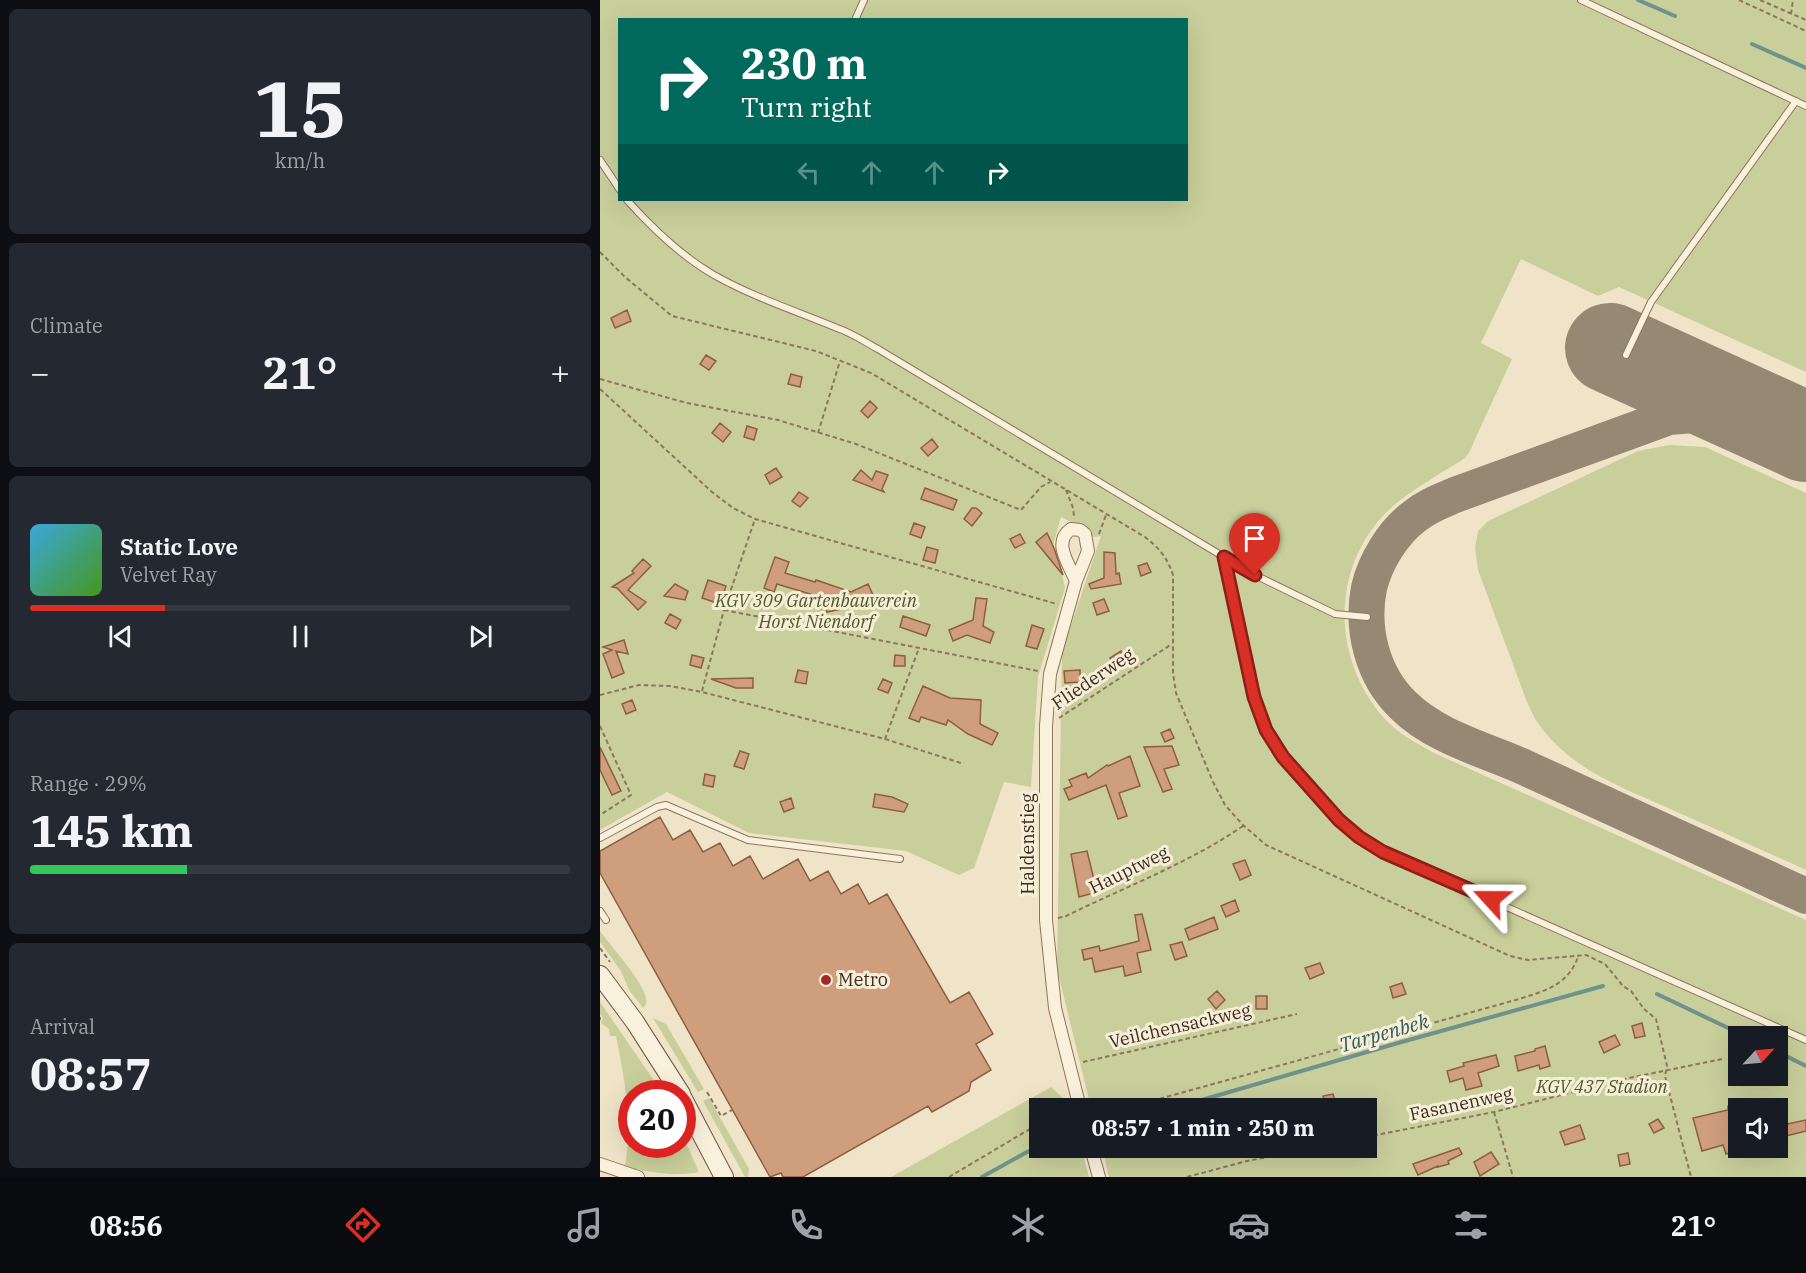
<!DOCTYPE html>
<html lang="en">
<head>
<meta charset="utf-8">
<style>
	body { margin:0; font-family:"IBM Plex Serif",serif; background:#242831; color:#f1f3f6; height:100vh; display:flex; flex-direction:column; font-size:22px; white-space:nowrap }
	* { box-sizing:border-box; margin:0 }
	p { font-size:20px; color:#9ea1a6 }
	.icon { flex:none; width:33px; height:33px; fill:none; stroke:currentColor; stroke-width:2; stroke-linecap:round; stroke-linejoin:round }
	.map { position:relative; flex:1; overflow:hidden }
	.side { display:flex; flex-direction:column; gap:9px; padding:9px; background:#0d0f14; width:600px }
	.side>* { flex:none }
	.banner { position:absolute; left:18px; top:18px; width:570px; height:183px; border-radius:0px; box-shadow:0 6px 24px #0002; background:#00695c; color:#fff; overflow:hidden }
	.needle { width:39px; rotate:64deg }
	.controls { position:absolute; left:1128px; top:1026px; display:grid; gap:12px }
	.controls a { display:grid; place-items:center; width:60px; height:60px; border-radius:0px; background:#171b24; box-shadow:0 6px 24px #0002; font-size:30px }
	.speed { position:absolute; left:18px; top:1080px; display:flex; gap:12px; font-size:30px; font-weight:700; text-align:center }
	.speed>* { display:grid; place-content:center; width:78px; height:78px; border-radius:50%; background:#171b24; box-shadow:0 6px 24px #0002; line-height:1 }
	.speed .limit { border:9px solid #d22; background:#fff; color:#111 }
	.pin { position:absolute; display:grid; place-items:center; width:51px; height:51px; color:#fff; margin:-62px -26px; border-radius:50% 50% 50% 0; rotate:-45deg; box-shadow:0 0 6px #0007 }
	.pin .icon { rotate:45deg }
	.me { position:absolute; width:66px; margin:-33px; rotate:294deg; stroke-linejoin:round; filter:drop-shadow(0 0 4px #0008) }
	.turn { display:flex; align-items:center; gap:21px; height:126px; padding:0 24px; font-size:27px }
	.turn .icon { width:78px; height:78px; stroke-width:2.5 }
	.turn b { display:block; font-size:42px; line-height:51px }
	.lanes { display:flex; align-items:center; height:57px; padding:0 24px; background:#0003; justify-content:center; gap:30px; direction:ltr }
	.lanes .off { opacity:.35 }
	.big { font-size:45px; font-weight:800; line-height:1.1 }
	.side .card { flex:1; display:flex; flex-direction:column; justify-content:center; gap:9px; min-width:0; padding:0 21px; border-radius:9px; background:#242831 }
	.side .dial { align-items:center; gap:0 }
	.dial b { font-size:78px; line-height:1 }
	.song { display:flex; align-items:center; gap:18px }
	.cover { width:72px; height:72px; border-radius:9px; background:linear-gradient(135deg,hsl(200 70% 55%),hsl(100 70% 35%)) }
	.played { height:6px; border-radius:3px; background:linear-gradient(90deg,#d93025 25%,#363941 25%) }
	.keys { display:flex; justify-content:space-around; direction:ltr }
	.heat { display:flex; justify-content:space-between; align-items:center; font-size:33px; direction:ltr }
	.charge { height:9px; border-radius:4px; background:linear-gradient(90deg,#34c759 29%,#363941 0) }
	.trip { position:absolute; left:429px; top:1098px; width:348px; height:60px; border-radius:0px; background:#171b24; box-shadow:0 6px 24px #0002; font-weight:800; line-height:60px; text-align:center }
	.dock { display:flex; height:96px; justify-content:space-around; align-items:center; background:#090b0e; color:#9ea1a6 }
	.dock .icon { width:42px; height:42px }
	.dock .active { color:#d93025 }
	.dock b { font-size:27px; color:#f1f3f6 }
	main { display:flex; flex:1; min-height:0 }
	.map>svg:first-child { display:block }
	.green { fill:#c9cf9b; fill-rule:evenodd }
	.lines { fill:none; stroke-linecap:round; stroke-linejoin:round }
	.stream { stroke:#6f938a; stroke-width:4 }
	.taxiway { stroke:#968974; stroke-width:36 }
	.runway { stroke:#968974; stroke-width:90 }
	.building { fill:#cf9f7d; stroke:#8d5f41; stroke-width:1.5 }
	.service-casing { stroke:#8d765c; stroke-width:8 }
	.minor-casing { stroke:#8d765c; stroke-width:14 }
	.secondary-casing { stroke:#6f573f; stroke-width:20 }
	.path { stroke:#8d765c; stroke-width:2; stroke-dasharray:4.5 3; stroke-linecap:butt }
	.service { stroke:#faf1dc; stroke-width:6 }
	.minor { stroke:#faf1dc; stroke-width:12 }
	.secondary { stroke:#faf1dc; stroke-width:18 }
	.route-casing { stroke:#8d1f18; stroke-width:15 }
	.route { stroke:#d93025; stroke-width:10 }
	.poi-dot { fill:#9e2a2b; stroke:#f7eed8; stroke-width:2 }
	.labels { text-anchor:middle; stroke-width:6; stroke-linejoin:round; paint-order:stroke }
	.park-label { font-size:18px; font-style:italic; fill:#4d5a26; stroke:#f7eed8 }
	.street-label { font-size:18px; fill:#3d2e20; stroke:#f7eed8 }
	.poi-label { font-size:18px; fill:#3d2e20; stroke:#f7eed8; text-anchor:start }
	.water-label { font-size:20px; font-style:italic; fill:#2f5d5a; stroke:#f7eed8 }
</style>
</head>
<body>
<main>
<section class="side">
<div class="card dial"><b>15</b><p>km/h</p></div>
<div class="card"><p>Climate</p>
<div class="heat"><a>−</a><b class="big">21°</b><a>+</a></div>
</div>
<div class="card">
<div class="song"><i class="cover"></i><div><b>Static Love</b><p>Velvet Ray</p></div></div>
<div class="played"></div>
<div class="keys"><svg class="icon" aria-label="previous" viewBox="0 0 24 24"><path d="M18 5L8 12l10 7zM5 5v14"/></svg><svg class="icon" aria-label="pause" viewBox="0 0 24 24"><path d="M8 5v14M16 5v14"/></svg><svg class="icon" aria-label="next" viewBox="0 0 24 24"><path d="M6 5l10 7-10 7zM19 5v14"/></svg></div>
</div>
<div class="card"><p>Range · 29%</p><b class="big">145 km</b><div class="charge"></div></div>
<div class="card"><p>Arrival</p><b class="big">08:57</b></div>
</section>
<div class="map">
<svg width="1206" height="1177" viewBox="0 0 1206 1177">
	<rect width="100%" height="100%" fill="#f0e4c8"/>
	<!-- green -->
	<path class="green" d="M0,0H1206V372L1019,287L998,296L921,259L881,343L912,359C901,383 889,408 878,433C874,440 871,452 866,457C859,463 850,467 842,472C821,486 798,499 781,518C730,576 734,661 784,718C797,733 815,742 832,752L1206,920V1177H509L502,1148H766V1108H491L457,969L461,713L462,652L501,536L493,537L488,531L461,517L452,549L457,552L465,588L438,677L431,787L404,782L374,868L359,875L306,851L149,833L67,792L0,830ZM20,20H586V200H20ZM1138,1036H1178V1076H1138ZM1138,1108H1178V1148H1138Z
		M1069,445L1105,447L1206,493V870C1164,851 1122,832 1079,813C1023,787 971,772 935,719L927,702L878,570L875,548L878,531L888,521L1038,451Z
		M0,931C10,945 46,985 46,999C47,1004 46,1004 43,1008L29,990L21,971L0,942Z
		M0,1002L53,1079L61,1093L32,1094V1144H82L83,1136L99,1172C79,1177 47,1172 25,1167C32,1122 25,1079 16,1036H10L9,1029L1,1023L3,1018L0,1014Z
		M53,1018L66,1024L104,1089L98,1092Z
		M451,1087L467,1102L469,1108H440V1148H481L489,1177H291Z
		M109,1098L149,1169L148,1177H145L103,1101Z"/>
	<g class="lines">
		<!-- stream -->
		<path class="stream" d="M1038,0L1075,16
			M1152,44L1206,68
			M1057,994L1145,1036
			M1178,1052L1206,1066
			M574,1108L798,1043L1003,986
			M382,1177L427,1152L440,1148"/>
		<!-- taxiway -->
		<path class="taxiway" d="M1206,438L1157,419L1143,416L1107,414L1069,417L855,495C841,501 827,506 815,516C793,532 775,562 769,588C761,629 772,675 803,705C836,738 887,750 928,769C1021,811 1113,854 1206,896"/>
		<!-- runway -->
		<path class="runway" d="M1010,348L1206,437"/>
	</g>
	<!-- building -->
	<path class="building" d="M27,310L31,321L15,328L11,318Z
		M106,355L116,361L109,370L100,364Z
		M191,374L202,377L200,387L188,384Z
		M270,401L277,408L268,418L261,411Z
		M120,423L131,432L123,442L112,433Z
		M147,426L157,429L154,440L144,437Z
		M332,439L338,447L328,456L321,448Z
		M176,468L182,477L170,484L165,475Z
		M261,470L272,480L276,471L288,475L282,489L284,492L253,480Z
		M325,488L357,500L353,510L321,499Z
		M199,492L208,498L200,507L192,501Z
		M372,508H376L382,513L372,526L364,519Z
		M314,523L325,527L321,538L310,534Z
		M447,533L454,548L463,575L436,542Z
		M420,534L425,543L415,548L410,539Z
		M327,547L338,550L335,563L323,560Z
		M504,552L515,553L516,574L519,573L521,584L491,589L489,584L504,578Z
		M175,557L189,562L185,573L215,582L216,580L251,592L268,584L273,595L246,608L227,612L226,608L220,609L217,596L177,584L174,592L164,588Z
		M43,559L51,566L28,590L46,602L38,610L17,588L12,587L34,573L32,571Z
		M547,563L551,572L541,576L538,566Z
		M108,580L126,586L120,604L102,598Z
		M75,584L88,591L85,600L64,596Z
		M376,598L387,599L383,626L394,632L390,643L367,635L353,641L349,630L373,620Z
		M504,599L509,611L497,615L493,603Z
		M70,614L81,620L76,629L65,623Z
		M303,616L330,625L326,636L300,627Z
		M432,625L444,629L437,649L426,646Z
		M24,640L28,654L16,651L24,673L12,678L3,654L12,650L3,647Z
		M521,651L528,661L517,668L510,658Z
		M92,655L104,658L101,668L90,665Z
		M295,655L305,656V666H294Z
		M198,670L208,672L206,684L195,682Z
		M480,670V682L465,683L464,671Z
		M153,678V688H136L111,679Z
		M283,679L292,683L288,693L278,689Z
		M323,686L350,698L381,700L380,724L398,733L392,745L368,734L348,720L346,725L321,717L319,722L309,718Z
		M32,700L36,710L26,714L22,704Z
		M570,729L574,738L565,742L561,733Z
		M572,746L579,765L564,769L572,789L563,792L544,747Z
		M0,747L21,791L12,795L0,770Z
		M140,751L149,754L144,769L134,766Z
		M530,756L540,786L519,793L527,816L518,819L506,785L469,800L464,789L472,786L469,780L486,773L488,778L507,765L508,766Z
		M105,774L115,776L113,787L103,785Z
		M275,794L292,797L308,804L304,812L273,807Z
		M191,798L194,808L184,812L180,802Z
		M60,817L73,840L90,830L103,852L120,843L133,866L150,856L163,879L198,859L210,881L228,871L241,894L258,884L269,904L287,894L350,1003L369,992L393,1034L376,1044L391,1070L371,1082L369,1091L332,1112L328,1106L203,1177H183L181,1173L170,1177L0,873V851Z
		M487,851L497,892L479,897L471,854Z
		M645,860L651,875L640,880L633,864Z
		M635,900L639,911L626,917L621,906Z
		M542,914L551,950L537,953L541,972L525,976L523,966L495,972L492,958L484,960L482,950L499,946L500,951L539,941L535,915Z
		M614,917L618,929L589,940L585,929Z
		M582,942L587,956L575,960L570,945Z
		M720,963L724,973L710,979L705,968Z
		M802,983L806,994L793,998L790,987Z
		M617,991L625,1000L616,1009L608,999Z
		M656,996H667V1009H656Z
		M1042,1023L1045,1036L1035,1038L1032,1026Z
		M1015,1035L1020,1045L1004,1053L999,1042Z
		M945,1046L950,1066L940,1069L939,1065L918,1071L915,1056L935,1051V1049Z
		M896,1055L899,1066L878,1073L882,1086L866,1090L863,1078L850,1082L847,1071L864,1066L863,1063Z
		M733,1094L736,1105L725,1107L723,1096Z
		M1138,1103V1113L1133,1115L1138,1134V1150L1126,1154L1123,1145L1102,1151L1093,1118L1128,1110V1106Z
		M1058,1119L1064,1128L1054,1133L1049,1124Z
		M1206,1120V1131L1178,1138V1126Z
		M980,1125L985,1139L965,1145L960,1132Z
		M859,1148L862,1154L848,1161L849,1164L838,1167V1166L818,1175L813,1164Z
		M891,1152L899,1164L880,1176L874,1162Z
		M1028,1153L1030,1164L1020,1166L1018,1155Z"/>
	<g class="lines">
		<!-- service casing -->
		<g class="service-casing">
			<path id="service" d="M981,0L1206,106
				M255,20L264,0
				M0,160L20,190
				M27,200C52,228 81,256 114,275C153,297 196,311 237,328C252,333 265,342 278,349L624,557L654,697L666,730L683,757L739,820L759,837L783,852L1206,1040
				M1026,355L1051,302L1196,101
				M624,557L655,575L735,614L767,617
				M0,838L57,807L66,805L148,840L300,859
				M0,911L6,920"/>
		</g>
		<!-- minor casing -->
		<g class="minor-casing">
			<path id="minor" d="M476,581C469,564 452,542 471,529L480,530L485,534L488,551L476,581L450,674L446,726V920L455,1008L480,1108
				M491,1148L499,1177
				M0,1164L38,1177"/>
		</g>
		<!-- secondary casing -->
		<g class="secondary-casing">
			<path id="secondary" d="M0,975L35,1022L81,1094
				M82,1097L124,1177"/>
		</g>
		<!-- path -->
		<path class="path" d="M1139,0L1206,31
			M1160,0L1206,20
			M1191,14L1193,0
			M0,252L25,277L72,316L216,351L271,373L545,537C559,548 567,557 573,575V673L576,693L613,782L625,805L643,825L666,845L910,956L928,960L986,955L1005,964L1023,986L1031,991L1044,1009L1056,1019L1067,1066L1065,1076L1091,1177
			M0,379L87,403L178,420L256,444L421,510L441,487L450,482
			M0,389L112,492L133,508L155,519L457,604
			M218,433L240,361
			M466,490L473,508L474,516
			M499,534L506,515
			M124,610L438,671
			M102,691L124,610L155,519
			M0,695L39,685L70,686L102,692L285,739L319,648
			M459,718L572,644
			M0,726L31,795L0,815
			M285,739L361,763
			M458,918L466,916C525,887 589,863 643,826
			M0,948L10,962
			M0,1017V1020
			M483,1062L697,1014
			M107,1092L121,1116L132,1110
			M493,1108L559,1099L919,999C945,991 968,985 978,957
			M894,1112L913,1177
			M766,1137L894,1112L1029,1078L1122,1059
			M349,1177L440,1123
			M587,1177L647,1161L715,1148"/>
		<!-- service -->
		<use href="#service" class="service"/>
		<!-- minor -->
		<use href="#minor" class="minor"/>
		<!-- secondary -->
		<use href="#secondary" class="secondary"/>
	</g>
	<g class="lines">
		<!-- route casing -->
		<g class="route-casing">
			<path id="route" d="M655,575L624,557L654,697L666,730L683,757L739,820L759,837L783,852L891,899"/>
		</g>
		<!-- route -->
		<use href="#route" class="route"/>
	</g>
	<!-- markers -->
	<circle class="poi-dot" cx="226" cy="980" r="6"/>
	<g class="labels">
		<!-- park labels -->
		<g class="park-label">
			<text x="216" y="607">KGV 309 Gartenbauverein<tspan x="216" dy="21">Horst Niendorf</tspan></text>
			<text x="1002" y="1093">KGV 437 Stadion</text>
		</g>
		<!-- street labels -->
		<g class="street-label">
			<text transform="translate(493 679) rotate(-34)" y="6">Fliederweg</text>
			<text transform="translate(428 844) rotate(-90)" y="6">Haldenstieg</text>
			<text transform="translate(529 870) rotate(-26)" y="6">Hauptweg</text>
			<text transform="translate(580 1026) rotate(-13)" y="6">Veilchensackweg</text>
			<text transform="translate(861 1104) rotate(-12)" y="6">Fasanenweg</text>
		</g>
		<!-- poi labels -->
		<g class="poi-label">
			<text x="238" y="986">Metro</text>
		</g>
		<!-- water labels -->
		<g class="water-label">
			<text transform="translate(784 1033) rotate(-16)" y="7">Tarpenbek</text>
		</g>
	</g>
</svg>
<div class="controls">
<a><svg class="needle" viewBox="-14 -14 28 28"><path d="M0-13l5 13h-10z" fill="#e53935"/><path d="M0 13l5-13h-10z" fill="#9ea1a6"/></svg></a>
<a><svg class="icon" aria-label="sound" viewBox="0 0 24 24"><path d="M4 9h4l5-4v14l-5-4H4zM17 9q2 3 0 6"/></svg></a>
</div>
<div class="speed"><div class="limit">20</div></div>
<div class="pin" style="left:655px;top:575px;background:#d93025"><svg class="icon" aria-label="arrive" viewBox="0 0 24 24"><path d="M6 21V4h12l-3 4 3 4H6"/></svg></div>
<svg class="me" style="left:891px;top:899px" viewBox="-20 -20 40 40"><path d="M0-17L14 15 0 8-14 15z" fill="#d93025" stroke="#fff" stroke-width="4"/></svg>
<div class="trip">08:57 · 1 min · 250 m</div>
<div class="banner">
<div class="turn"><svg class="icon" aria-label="right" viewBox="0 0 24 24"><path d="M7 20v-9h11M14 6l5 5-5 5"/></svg><div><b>230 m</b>Turn right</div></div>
<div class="lanes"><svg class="icon off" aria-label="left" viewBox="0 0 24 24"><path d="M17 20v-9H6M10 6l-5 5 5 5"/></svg><svg class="icon off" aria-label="ahead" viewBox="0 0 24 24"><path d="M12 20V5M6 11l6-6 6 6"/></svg><svg class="icon off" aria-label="ahead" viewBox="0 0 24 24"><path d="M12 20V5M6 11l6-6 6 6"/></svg><svg class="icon" aria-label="right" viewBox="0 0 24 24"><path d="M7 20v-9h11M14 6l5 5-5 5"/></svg></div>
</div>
</div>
</main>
<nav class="dock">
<b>08:56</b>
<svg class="icon active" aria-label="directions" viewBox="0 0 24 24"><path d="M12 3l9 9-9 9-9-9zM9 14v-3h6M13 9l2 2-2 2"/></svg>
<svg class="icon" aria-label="music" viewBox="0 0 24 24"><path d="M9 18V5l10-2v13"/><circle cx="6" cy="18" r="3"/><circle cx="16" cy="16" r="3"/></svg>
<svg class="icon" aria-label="phone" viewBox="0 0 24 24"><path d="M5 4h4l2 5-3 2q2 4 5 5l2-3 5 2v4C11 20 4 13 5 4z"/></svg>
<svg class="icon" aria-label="climate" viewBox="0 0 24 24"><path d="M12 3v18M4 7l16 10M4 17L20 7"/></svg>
<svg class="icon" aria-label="car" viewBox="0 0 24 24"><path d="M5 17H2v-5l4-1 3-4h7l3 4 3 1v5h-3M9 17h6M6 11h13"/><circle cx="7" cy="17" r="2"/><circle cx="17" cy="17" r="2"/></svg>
<svg class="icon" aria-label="filters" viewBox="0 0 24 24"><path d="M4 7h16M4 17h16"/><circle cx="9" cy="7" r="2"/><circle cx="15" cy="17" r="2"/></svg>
<b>21°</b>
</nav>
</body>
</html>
